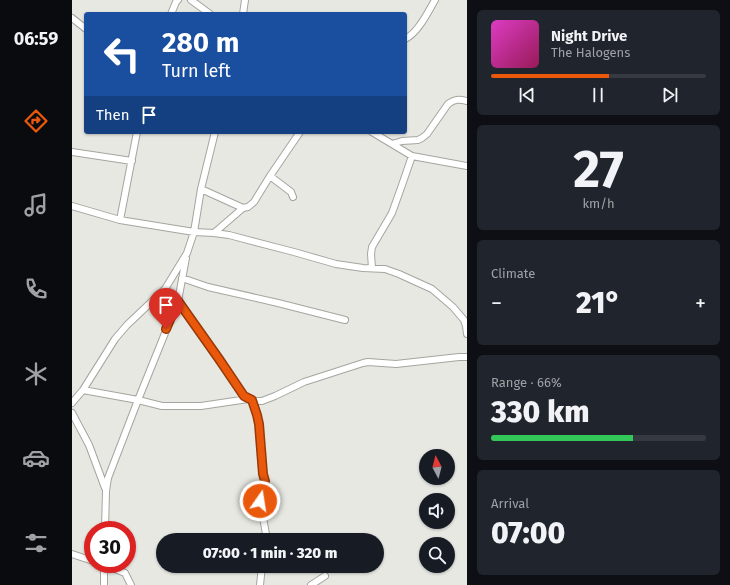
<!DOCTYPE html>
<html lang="en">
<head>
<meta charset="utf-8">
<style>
	body { margin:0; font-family:"Fira Sans",sans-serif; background:#20242c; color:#f1f3f6; height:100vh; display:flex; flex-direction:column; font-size:15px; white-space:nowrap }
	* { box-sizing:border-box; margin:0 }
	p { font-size:13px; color:#9ea1a6 }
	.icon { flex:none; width:22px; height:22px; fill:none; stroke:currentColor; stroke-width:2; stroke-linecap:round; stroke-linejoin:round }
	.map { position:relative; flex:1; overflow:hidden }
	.details { display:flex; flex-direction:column; gap:10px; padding:10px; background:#0d0f14; width:263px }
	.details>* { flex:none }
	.banner { position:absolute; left:12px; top:12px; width:323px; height:122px; border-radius:4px; box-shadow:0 1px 3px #0004; background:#1a4fa0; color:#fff; overflow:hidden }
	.needle { width:26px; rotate:353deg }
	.fabs { position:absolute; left:347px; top:449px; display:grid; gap:8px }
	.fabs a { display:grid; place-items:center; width:36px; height:36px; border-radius:50%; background:#171b24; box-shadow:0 1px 3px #0004; font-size:20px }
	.speed { position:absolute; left:12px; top:521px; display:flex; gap:8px; font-size:20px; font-weight:700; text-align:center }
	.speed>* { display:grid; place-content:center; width:52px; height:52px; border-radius:50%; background:#171b24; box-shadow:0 1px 3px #0004; line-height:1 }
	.speed .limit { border:6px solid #d22; background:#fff; color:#111 }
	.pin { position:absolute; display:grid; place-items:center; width:34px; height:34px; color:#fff; margin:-41px -17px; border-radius:50% 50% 50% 0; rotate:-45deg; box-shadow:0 0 4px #0007 }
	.pin .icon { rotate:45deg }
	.me { position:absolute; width:44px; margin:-22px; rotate:13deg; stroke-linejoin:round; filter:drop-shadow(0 0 3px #0008) }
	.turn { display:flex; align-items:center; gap:14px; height:84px; padding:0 12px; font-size:18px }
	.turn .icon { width:52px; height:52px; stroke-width:2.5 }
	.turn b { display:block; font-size:28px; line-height:34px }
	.then { display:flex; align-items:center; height:38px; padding:0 12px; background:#0003; gap:8px; font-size:15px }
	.big { font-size:30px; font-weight:800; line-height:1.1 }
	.details .card { flex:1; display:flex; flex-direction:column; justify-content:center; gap:6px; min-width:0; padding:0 14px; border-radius:6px; background:#20242c }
	.details .dial { align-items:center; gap:0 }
	.dial b { font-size:52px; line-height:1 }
	.song { display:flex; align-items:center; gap:12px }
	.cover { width:48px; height:48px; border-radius:6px; background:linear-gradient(135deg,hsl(310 70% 55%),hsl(330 70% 35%)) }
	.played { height:4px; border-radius:2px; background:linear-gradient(90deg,#ea580c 55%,#363941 55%) }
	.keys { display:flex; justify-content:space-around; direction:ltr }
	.heat { display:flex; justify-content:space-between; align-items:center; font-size:22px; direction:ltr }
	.charge { height:6px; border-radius:3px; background:linear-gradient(90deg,#34c759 66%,#363941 0) }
	.trip { position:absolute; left:84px; top:533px; width:228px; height:40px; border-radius:20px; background:#171b24; box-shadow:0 1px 3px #0004; font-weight:800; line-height:40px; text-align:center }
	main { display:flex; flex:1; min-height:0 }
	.dock { display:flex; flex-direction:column; width:72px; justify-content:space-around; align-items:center; background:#090b0e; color:#9ea1a6 }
	.dock .icon { width:28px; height:28px }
	.dock .on { color:#ea580c }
	.dock b { font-size:18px; color:#f1f3f6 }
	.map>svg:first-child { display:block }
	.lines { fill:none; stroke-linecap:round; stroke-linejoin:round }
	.minor-casing { stroke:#a5a5a0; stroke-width:8 }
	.minor { stroke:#fff; stroke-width:6 }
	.route-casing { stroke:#983908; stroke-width:10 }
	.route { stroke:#ea580c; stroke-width:7 }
</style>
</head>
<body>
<main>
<nav class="dock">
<b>06:59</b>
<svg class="icon on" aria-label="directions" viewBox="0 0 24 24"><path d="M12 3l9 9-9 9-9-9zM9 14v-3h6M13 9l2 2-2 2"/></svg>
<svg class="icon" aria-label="music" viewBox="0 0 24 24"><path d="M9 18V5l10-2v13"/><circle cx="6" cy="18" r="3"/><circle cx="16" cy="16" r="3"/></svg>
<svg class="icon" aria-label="phone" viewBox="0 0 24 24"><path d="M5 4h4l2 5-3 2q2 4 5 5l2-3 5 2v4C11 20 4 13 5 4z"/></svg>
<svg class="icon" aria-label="climate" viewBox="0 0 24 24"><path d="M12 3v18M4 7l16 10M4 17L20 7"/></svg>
<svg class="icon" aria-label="car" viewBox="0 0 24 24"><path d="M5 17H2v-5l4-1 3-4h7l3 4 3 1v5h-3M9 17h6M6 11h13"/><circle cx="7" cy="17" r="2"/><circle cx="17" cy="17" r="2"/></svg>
<svg class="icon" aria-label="filters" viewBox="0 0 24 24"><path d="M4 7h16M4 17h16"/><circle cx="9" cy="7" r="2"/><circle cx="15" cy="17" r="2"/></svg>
</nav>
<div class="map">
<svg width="395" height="585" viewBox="0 0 395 585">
	<rect width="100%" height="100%" fill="#e8e8e3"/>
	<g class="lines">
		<!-- minor casing -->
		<g class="minor-casing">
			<path id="minor" d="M119,0L138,14
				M99,14L104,2L106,0
				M171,14L173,0
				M0,18L14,29
				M333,39C346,33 356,12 363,0
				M300,132L340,156L395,166
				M320,144L330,141L346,140L350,138L355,134L376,104C383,99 387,99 395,101
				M0,152L60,161
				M198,176L219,192L221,197
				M129,189L171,208
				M0,206L48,220L122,232L142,233L157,235L222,252L264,264L291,268L313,269L327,274L360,289L381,307L392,320L394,326L395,334
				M48,220L65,132
				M142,233L171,208L176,207L182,202L198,176L228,132
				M300,268L299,254L300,247L320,213L330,185L340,156
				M110,278L136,287L206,303L273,320
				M106,301L147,359L172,397L180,401H190L203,396L232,382L291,363L296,362L324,364L387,357H395
				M11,390L66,400L90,406H129L176,399
				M180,401L185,415L187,424L191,474L193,481L188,501L194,534L195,540
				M0,403L11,390L43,339L55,325L93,289L115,253L122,232L129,189L143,132
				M0,413L17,445L33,488
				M33,530L34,491L36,478L66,400L106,301L114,258
				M0,554L21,561
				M31,564L53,573L59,585
				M32,585V564
				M188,585L190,566
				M239,585L253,576"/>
		</g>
		<!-- minor -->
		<use href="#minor" class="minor"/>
	</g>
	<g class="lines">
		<!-- route casing -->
		<g class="route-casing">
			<path id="route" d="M94,329L106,301L147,359L172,396L180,400L185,415L187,424L191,474L193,481L188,501"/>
		</g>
		<!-- route -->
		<use href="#route" class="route"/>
	</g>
</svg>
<div class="fabs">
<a><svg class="needle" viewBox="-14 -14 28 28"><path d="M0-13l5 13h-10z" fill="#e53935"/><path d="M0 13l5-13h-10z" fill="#9ea1a6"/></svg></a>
<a><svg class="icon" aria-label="sound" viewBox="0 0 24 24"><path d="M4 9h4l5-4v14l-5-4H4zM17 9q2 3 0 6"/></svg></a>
<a><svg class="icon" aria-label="search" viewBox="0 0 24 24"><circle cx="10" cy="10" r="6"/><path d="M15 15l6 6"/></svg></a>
</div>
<div class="speed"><div class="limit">30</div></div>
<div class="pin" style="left:94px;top:329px;background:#d93025"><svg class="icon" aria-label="arrive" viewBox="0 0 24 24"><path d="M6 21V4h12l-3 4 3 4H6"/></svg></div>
<svg class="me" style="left:188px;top:501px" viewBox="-20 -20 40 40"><circle r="17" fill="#ea580c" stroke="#fff" stroke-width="3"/><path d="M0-11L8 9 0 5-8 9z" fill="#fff"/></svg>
<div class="trip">07:00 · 1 min · 320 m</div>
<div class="banner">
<div class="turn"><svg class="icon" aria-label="left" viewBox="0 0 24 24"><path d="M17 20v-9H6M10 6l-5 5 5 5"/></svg><div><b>280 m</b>Turn left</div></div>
<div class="then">Then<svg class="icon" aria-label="arrive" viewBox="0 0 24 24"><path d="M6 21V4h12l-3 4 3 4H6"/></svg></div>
</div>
</div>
<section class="details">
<div class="card">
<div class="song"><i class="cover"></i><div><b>Night Drive</b><p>The Halogens</p></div></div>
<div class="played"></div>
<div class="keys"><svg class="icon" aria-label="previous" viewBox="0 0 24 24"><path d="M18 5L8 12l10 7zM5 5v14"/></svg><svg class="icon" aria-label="pause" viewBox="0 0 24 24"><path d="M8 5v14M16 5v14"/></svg><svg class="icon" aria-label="next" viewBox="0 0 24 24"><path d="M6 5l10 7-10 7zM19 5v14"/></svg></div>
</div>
<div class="card dial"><b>27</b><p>km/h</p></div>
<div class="card"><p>Climate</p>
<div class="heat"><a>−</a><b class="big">21°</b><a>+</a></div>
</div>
<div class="card"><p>Range · 66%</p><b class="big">330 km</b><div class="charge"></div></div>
<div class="card"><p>Arrival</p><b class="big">07:00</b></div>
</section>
</main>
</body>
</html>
